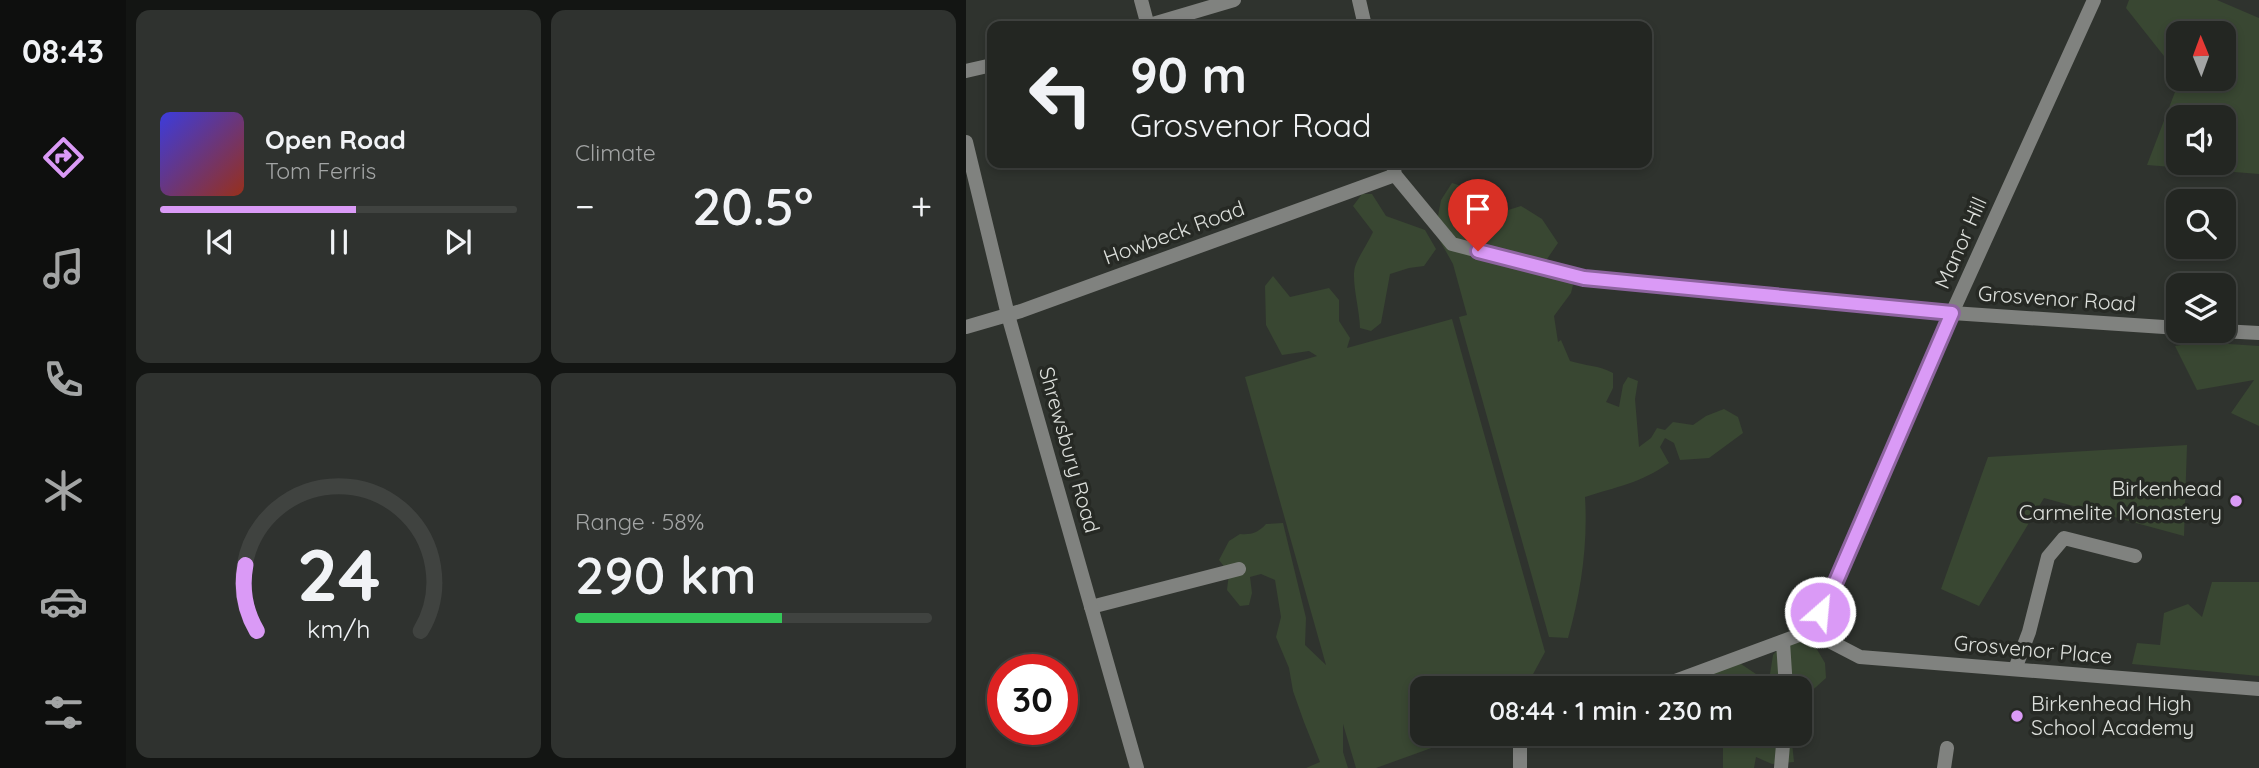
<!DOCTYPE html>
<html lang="en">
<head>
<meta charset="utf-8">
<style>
	body { margin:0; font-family:Quicksand,sans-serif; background:#2f322f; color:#f1f3f6; height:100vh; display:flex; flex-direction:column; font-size:26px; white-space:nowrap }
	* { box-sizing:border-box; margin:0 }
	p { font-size:23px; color:#a3a5a5 }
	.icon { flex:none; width:38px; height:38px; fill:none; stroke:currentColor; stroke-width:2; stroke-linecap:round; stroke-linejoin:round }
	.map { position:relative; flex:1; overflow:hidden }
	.sheet { display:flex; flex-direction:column; gap:10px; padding:10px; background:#131513; width:840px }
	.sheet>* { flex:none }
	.hud { position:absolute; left:21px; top:21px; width:665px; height:147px; border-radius:14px; box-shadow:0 4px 10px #0003,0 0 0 2px #404340; background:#232622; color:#f1f3f6; overflow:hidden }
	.needle { width:46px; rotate:359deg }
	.controls { position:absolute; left:1200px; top:21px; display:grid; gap:14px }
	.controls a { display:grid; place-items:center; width:70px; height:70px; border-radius:14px; background:#232622; box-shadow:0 4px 10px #0003,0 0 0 2px #404340; font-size:35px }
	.speed { position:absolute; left:21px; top:654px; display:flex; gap:14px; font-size:35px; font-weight:700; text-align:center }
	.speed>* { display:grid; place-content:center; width:91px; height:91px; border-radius:50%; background:#232622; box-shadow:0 4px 10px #0003,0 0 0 2px #404340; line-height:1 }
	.speed .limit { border:10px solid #d22; background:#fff; color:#111 }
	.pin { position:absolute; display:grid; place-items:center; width:60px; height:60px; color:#fff; margin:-72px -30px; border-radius:50% 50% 50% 0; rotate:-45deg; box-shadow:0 0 7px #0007 }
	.pin .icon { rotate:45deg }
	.me { position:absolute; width:77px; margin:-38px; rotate:27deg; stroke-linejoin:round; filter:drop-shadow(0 0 5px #0008) }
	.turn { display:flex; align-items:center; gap:24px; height:147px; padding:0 28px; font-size:32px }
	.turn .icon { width:91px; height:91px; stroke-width:2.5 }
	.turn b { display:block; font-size:49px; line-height:60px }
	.big { font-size:52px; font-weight:600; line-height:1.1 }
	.sheet .widget { flex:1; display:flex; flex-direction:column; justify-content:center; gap:10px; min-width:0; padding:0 24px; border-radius:14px; background:#2f322f }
	.sheet .dial { align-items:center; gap:0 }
	.dial svg { height:182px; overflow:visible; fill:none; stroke:#404340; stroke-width:7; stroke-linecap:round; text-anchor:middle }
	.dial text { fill:#f1f3f6; stroke:none }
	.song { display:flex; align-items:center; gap:21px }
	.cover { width:84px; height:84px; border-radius:10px; background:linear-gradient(135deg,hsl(240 70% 55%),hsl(10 70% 35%)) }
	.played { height:7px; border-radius:4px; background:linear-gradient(90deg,#da9af6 55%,#404340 55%) }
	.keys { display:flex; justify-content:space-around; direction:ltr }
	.heat { display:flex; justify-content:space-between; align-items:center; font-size:38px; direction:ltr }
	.charge { height:10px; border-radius:5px; background:linear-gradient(90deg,#34c759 58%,#404340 0) }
	.sheet .tiles { flex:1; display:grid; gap:10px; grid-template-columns:repeat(2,1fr) }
	.trip { position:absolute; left:444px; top:676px; width:402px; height:70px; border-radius:14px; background:#232622; box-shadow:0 4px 10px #0003,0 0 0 2px #404340; font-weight:600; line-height:70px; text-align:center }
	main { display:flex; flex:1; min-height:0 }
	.tab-bar { display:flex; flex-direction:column; width:126px; justify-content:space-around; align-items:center; background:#0e0f0e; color:#a3a5a5 }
	.tab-bar .icon { width:49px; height:49px }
	.tab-bar .active { color:#da9af6 }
	.tab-bar b { font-size:32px; color:#f1f3f6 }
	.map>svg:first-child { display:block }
	.green { fill:#394732; fill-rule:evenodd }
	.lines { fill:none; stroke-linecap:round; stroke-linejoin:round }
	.service { stroke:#80827f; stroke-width:14 }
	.minor { stroke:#80827f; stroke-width:14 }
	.route-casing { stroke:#8e64a0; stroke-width:18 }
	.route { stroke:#da9af6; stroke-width:12 }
	.poi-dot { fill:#da9af6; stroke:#262924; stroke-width:2.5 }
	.labels { text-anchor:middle; stroke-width:7; stroke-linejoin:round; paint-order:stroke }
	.street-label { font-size:21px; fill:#dde0dc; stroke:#262924 }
	.poi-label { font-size:21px; fill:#dde0dc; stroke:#262924; text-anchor:end }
</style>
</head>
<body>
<main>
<nav class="tab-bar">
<b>08:43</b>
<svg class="icon active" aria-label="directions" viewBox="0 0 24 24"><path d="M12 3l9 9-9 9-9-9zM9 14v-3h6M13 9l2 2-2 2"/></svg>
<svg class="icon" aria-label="music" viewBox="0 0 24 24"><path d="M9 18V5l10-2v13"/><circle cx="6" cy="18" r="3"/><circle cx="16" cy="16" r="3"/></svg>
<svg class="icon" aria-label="phone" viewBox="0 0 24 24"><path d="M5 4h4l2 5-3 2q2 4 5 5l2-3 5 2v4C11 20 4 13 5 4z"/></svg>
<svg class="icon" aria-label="climate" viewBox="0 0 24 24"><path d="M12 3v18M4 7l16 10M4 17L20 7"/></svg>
<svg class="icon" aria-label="car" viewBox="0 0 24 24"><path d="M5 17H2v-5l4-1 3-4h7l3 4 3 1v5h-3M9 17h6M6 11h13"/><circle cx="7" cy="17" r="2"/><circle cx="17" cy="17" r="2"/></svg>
<svg class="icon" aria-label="filters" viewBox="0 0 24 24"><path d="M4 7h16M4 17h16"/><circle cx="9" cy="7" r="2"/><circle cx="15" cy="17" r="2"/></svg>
</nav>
<section class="sheet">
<div class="tiles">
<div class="widget">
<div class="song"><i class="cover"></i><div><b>Open Road</b><p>Tom Ferris</p></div></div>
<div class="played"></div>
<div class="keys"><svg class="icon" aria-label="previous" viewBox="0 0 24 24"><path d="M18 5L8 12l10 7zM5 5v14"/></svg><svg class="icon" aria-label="pause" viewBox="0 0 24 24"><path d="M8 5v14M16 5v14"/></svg><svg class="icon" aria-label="next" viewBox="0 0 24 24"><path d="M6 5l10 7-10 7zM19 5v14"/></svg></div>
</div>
<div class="widget"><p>Climate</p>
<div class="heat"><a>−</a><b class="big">20.5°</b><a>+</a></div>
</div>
<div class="widget dial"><svg viewBox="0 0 100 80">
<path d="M14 69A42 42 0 1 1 86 69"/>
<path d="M14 69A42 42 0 0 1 9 40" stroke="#da9af6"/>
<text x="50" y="56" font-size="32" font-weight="700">24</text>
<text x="50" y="72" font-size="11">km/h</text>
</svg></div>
<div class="widget"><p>Range · 58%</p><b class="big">290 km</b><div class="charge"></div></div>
</div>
</section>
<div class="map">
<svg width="1293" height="768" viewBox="0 0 1293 768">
	<rect width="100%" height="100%" fill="#2f332e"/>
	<!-- green -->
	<path class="green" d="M1163,0H1251L1293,18V174L1181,165L1214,79H1258V33H1213V75L1160,8ZM1213,117H1258V163H1213Z
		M486,183L505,189L523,216L555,206L576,219L592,243L579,262L593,268L607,285L605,293L588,316L592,342L595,340L604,361C619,366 633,365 647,373V388L640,402L653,407L657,385L662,377L672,381L669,399L673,447L685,438L691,428L699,430L707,422L727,425L740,416L758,409L772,417L777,433L743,458L714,460L708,443L699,438L694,447L703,463C675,483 650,487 619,497C622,545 615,592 602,638L583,637L493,317L501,315L487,264L469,232L475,200Z
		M396,194H406L420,216L459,230L470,249L458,266L443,268L424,274L415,323L405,331L394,328C394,311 385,281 389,267C392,257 402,243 407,232L387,206Z
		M307,276L324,297L363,288L373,300V321L384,338L381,348L486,319L579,652L566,676L562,688H457V733H507L410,768H390L377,724V752L382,768H340L354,762L338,722L327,691L323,668L310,637L315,617L309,580L295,574L284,577L286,593L283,605L274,606L261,590L263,573L253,560L263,541L274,534C285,535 292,533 300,524L317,523L340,618L339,645L360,665L279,377L351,356L343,351L316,355L300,325L299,286Z
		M1233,342L1293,346V426L1265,413L1288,380L1231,390L1209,346Z
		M1221,445L1218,536L1078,498L1013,606L975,589L1022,457Z
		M1246,582H1293V676L1166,664L1171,643L1194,645L1198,613L1222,604L1236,617Z
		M823,637L846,641L859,663L860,678L840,696L835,714V688H747L740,674L772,662L790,674H804L807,655Z
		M757,733H825L828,762L806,764L790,757L788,768H757Z"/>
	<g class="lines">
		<!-- service -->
		<path class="service" d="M125,607L273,569
			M1049,669L1063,632L1082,557L1098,538L1169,556
			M978,768L981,748"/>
		<!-- minor -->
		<path class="minor" d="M175,0L182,26
			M393,0L399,26
			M180,26L268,0
			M0,71L26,65
			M0,142L42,315L171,768
			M427,163L429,175L486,244L618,278L986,313L1213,328
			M0,327L55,311L429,175
			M1255,331L1293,333
			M844,631L894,657L1293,689
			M817,642L820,688
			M690,688L844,631L865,592L986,313L1128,0
			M554,768V741L571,733
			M815,768L818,733"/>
	</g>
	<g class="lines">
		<!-- route casing -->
		<g class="route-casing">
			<path id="route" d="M512,251L618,278L986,313L865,593L854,612"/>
		</g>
		<!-- route -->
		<use href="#route" class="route"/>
	</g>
	<!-- markers -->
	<g class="poi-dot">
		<circle cx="1270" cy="501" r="7"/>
		<circle cx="1051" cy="716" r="7"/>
	</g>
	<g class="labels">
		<!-- street labels -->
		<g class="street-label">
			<text transform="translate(208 233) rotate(-20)" y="7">Howbeck Road</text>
			<text transform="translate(995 243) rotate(-66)" y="7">Manor Hill</text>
			<text transform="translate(1091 299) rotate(4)" y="7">Grosvenor Road</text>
			<text transform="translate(103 450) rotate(74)" y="7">Shrewsbury Road</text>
			<text transform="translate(1067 650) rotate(5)" y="7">Grosvenor Place</text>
		</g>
		<!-- poi labels -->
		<g class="poi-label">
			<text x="1256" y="496">Birkenhead<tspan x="1256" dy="24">Carmelite Monastery</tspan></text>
			<text x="1065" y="711" text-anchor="start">Birkenhead High<tspan x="1065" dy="24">School Academy</tspan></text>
		</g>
	</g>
</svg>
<div class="controls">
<a><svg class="needle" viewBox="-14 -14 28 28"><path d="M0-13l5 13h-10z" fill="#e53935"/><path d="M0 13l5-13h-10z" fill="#a3a5a5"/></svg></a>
<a><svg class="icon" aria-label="sound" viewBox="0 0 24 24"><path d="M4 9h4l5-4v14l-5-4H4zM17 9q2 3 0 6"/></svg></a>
<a><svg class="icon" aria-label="search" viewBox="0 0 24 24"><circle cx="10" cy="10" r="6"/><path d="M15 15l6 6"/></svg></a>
<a><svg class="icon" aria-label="layers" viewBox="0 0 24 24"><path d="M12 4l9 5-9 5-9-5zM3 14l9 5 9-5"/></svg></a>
</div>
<div class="speed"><div class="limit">30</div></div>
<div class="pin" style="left:512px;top:251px;background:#d93025"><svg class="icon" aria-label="arrive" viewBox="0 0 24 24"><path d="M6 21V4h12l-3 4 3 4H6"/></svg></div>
<svg class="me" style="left:854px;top:612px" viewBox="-20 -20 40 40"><circle r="17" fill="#da9af6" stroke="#fff" stroke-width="3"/><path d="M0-11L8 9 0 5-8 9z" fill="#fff"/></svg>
<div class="trip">08:44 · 1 min · 230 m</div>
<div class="hud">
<div class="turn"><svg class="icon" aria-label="left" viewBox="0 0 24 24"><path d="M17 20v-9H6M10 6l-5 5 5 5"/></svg><div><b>90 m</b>Grosvenor Road</div></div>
</div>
</div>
</main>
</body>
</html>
